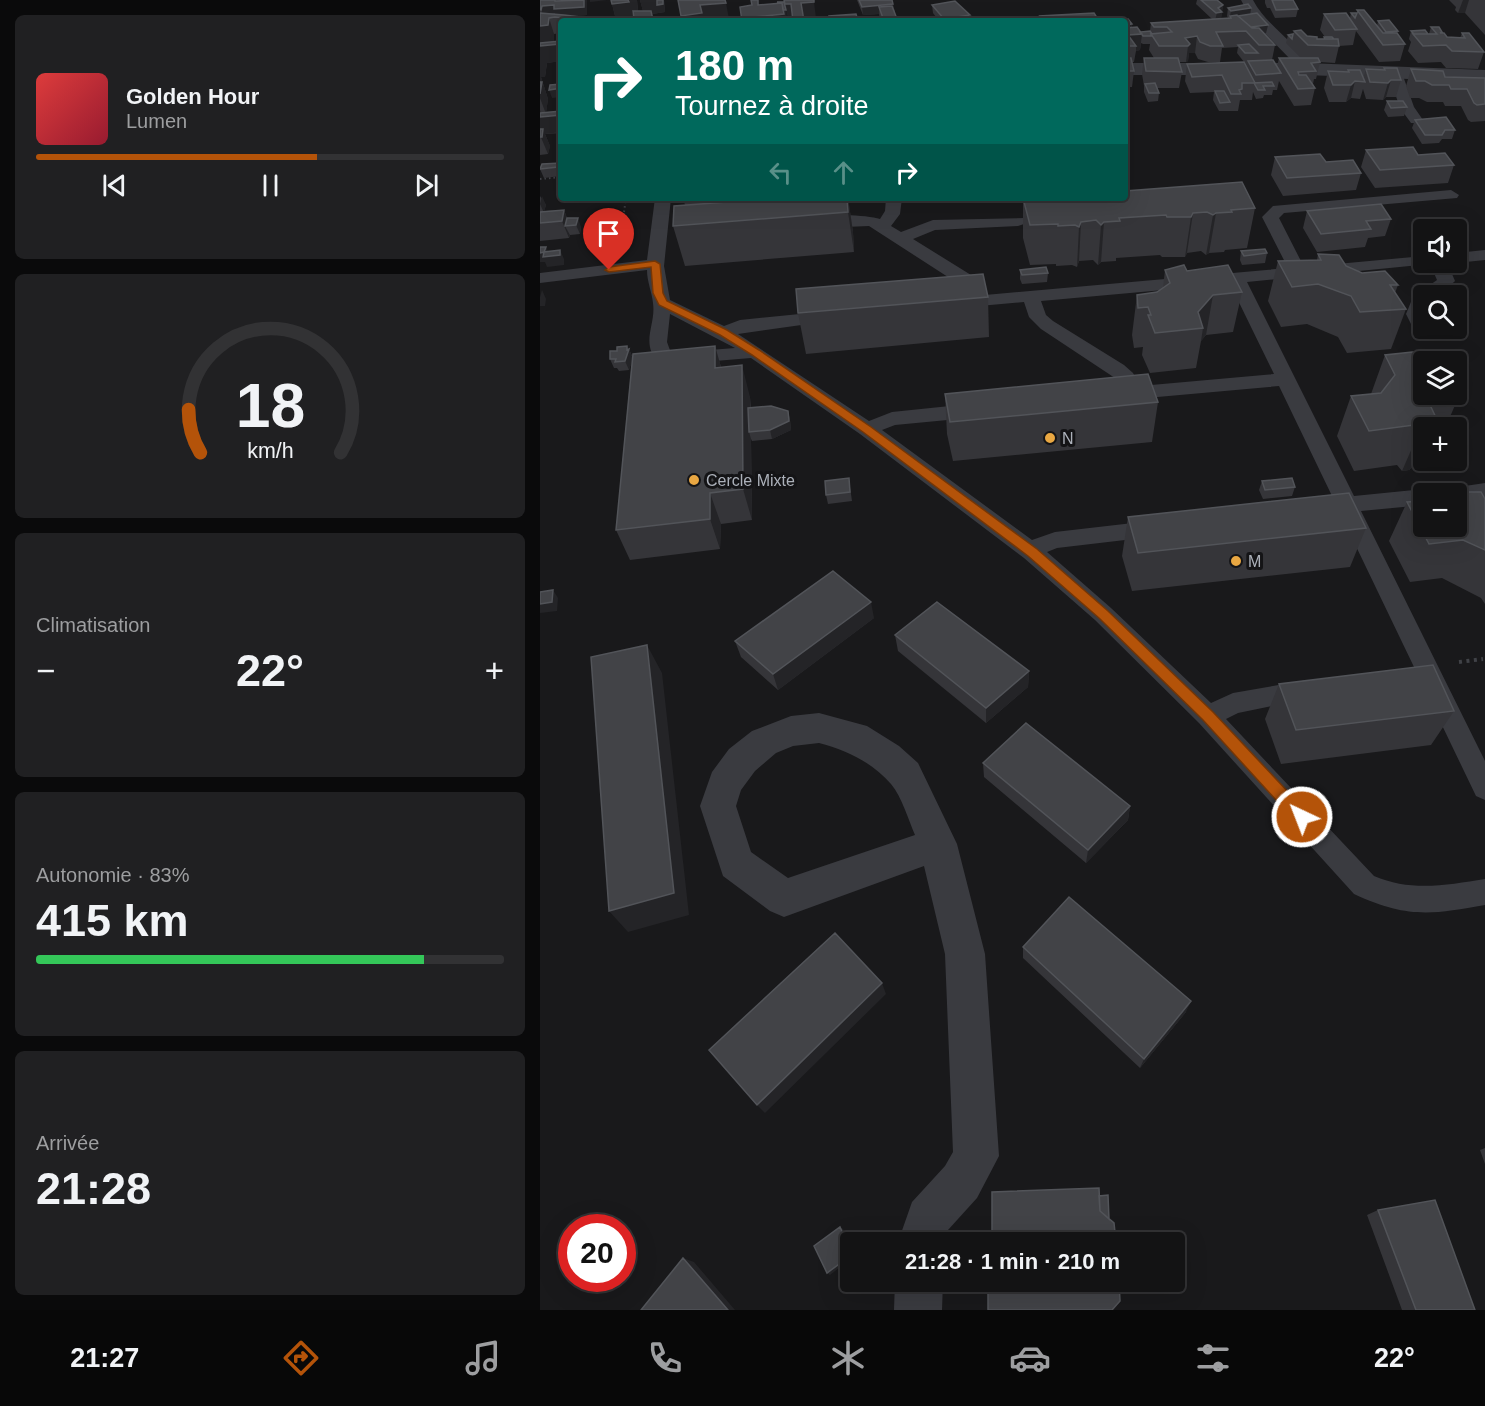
<!DOCTYPE html>
<html lang="fr">
<head>
<meta charset="utf-8">
<style>
	body { margin:0; font-family:Arial,sans-serif; background:#202022; color:#f1f3f6; height:100vh; display:flex; flex-direction:column; font-size:22px; white-space:nowrap }
	* { box-sizing:border-box; margin:0 }
	p { font-size:20px; color:#9d9ea0 }
	.icon { flex:none; width:33px; height:33px; fill:none; stroke:currentColor; stroke-width:2; stroke-linecap:round; stroke-linejoin:round }
	.map { position:relative; flex:1; overflow:hidden }
	.panel { display:flex; flex-direction:column; gap:15px; padding:15px; background:#0a0a0b; width:540px }
	.panel>* { flex:none }
	.guide { position:absolute; left:18px; top:18px; width:570px; height:183px; border-radius:6px; box-shadow:0 6px 24px #0002,0 0 0 2px #323234; background:#00695c; color:#fff; overflow:hidden }
	.buttons { position:absolute; left:873px; top:219px; display:grid; gap:12px }
	.buttons a { display:grid; place-items:center; width:54px; height:54px; border-radius:6px; background:#131314; box-shadow:0 6px 24px #0002,0 0 0 2px #323234; font-size:30px }
	.speed { position:absolute; left:18px; top:1214px; display:flex; gap:12px; font-size:30px; font-weight:700; text-align:center }
	.speed>* { display:grid; place-content:center; width:78px; height:78px; border-radius:50%; background:#131314; box-shadow:0 6px 24px #0002,0 0 0 2px #323234; line-height:1 }
	.speed .limit { border:9px solid #d22; background:#fff; color:#111 }
	.pin { position:absolute; display:grid; place-items:center; width:51px; height:51px; color:#fff; margin:-62px -26px; border-radius:50% 50% 50% 0; rotate:-45deg; box-shadow:0 0 6px #0007 }
	.pin .icon { rotate:45deg }
	.me { position:absolute; width:66px; margin:-33px; rotate:317deg; stroke-linejoin:round; filter:drop-shadow(0 0 4px #0008) }
	.turn { display:flex; align-items:center; gap:21px; height:126px; padding:0 18px; font-size:27px }
	.turn .icon { width:78px; height:78px; stroke-width:2.5 }
	.turn b { display:block; font-size:42px; line-height:51px }
	.lanes { display:flex; align-items:center; height:57px; padding:0 18px; background:#0003; justify-content:center; gap:30px; direction:ltr }
	.lanes .off { opacity:.35 }
	.big { font-size:45px; font-weight:600; line-height:1.1 }
	.panel .widget { flex:1; display:flex; flex-direction:column; justify-content:center; gap:9px; min-width:0; padding:0 21px; border-radius:9px; background:#202022 }
	.panel .dial { align-items:center; gap:0 }
	.dial svg { height:156px; overflow:visible; fill:none; stroke:#323234; stroke-width:7; stroke-linecap:round; text-anchor:middle }
	.dial text { fill:#f1f3f6; stroke:none }
	.song { display:flex; align-items:center; gap:18px }
	.cover { width:72px; height:72px; border-radius:9px; background:linear-gradient(135deg,hsl(0 70% 55%),hsl(350 70% 35%)) }
	.played { height:6px; border-radius:3px; background:linear-gradient(90deg,#b45309 60%,#323234 60%) }
	.keys { display:flex; justify-content:space-around; direction:ltr }
	.heat { display:flex; justify-content:space-between; align-items:center; font-size:33px; direction:ltr }
	.charge { height:9px; border-radius:4px; background:linear-gradient(90deg,#34c759 83%,#323234 0) }
	.trip { position:absolute; left:300px; top:1232px; width:345px; height:60px; border-radius:6px; background:#131314; box-shadow:0 6px 24px #0002,0 0 0 2px #323234; font-weight:600; line-height:60px; text-align:center }
	.tabs { display:flex; height:96px; justify-content:space-around; align-items:center; background:#080808; color:#9d9ea0 }
	.tabs .icon { width:42px; height:42px }
	.tabs .active { color:#b45309 }
	.tabs b { font-size:27px; color:#f1f3f6 }
	main { display:flex; flex:1; min-height:0 }
	.map>svg:first-child { display:block }
	.lines { fill:none; stroke-linecap:round; stroke-linejoin:round }
	.path-far2 { stroke:#404247; stroke-width:2; stroke-dasharray:1.5 3; stroke-linecap:butt }
	.path-far1 { stroke:#404247; stroke-width:3; stroke-dasharray:2 4; stroke-linecap:butt }
	.path { stroke:#404247; stroke-width:4; stroke-dasharray:3 4.5; stroke-linecap:butt }
	.service { fill:#3a3b40; fill-rule:evenodd }
	.minor { fill:#3a3b40; fill-rule:evenodd }
	.wall { fill:#353539; fill-rule:evenodd }
	.shaded-wall { fill:#242427 }
	.building { fill:#424347; stroke:#525459; stroke-width:1.5 }
	.route { fill:#b45309; stroke:#753606; stroke-width:1.5 }
	.poi-dot { fill:#e9a742; stroke:#141416; stroke-width:2 }
	.labels { text-anchor:middle; stroke-width:6; stroke-linejoin:round; paint-order:stroke }
	.poi-label { font-size:16px; fill:#acb1ba; stroke:#141416; text-anchor:start }
</style>
</head>
<body>
<main>
<section class="panel">
<div class="widget">
<div class="song"><i class="cover"></i><div><b>Golden Hour</b><p>Lumen</p></div></div>
<div class="played"></div>
<div class="keys"><svg class="icon" aria-label="previous" viewBox="0 0 24 24"><path d="M18 5L8 12l10 7zM5 5v14"/></svg><svg class="icon" aria-label="pause" viewBox="0 0 24 24"><path d="M8 5v14M16 5v14"/></svg><svg class="icon" aria-label="next" viewBox="0 0 24 24"><path d="M6 5l10 7-10 7zM19 5v14"/></svg></div>
</div>
<div class="widget dial"><svg viewBox="0 0 100 80">
<path d="M14 69A42 42 0 1 1 86 69"/>
<path d="M14 69A42 42 0 0 1 8 47" stroke="#b45309"/>
<text x="50" y="56" font-size="32" font-weight="700">18</text>
<text x="50" y="72" font-size="11">km/h</text>
</svg></div>
<div class="widget"><p>Climatisation</p>
<div class="heat"><a>−</a><b class="big">22°</b><a>+</a></div>
</div>
<div class="widget"><p>Autonomie · 83%</p><b class="big">415 km</b><div class="charge"></div></div>
<div class="widget"><p>Arrivée</p><b class="big">21:28</b></div>
</section>
<div class="map">
<svg width="945" height="1310" viewBox="0 0 945 1310">
	<rect width="100%" height="100%" fill="#19191b"/>
	<g class="lines">
		<!-- path-far2 -->
		<path class="path-far2" d="M0,179L21,177
			M84,212L86,198"/>
		<!-- path-far1 -->
		<path class="path-far1" d="M80,245L84,211
			M916,457L930,464"/>
		<!-- path -->
		<path class="path" d="M919,662L943,659"/>
		<!-- service -->
		<path class="service" d="M701,0H713C727,27 758,42 770,69L768,72H758L754,63L711,19Z
			M855,69L862,73L874,107L883,120L881,123H871L860,108L848,73Z
			M911,190L919,195L917,198L744,213L739,218L764,267L884,256V262H907L915,281L899,296H884V328H890L887,332H875L866,314L873,297L897,280L890,264L707,282L814,496L884,489L893,494H884V505L821,511L945,761V800L936,796L800,513L785,511L782,506L785,501L793,498L739,386L584,400L577,398L574,394L581,388L578,380L501,329L489,317L484,302L417,308L411,307L408,303L411,299L428,297L425,288L329,226L280,228L272,223C281,212 326,215 340,219L345,211L346,198H362L360,214L351,226L361,232L393,220L484,218L486,221L484,224L478,226L395,230L373,239L431,275L439,282L445,295L748,268L722,217L733,206ZM690,284L734,374L600,386L593,373L584,365L513,321L506,315L501,301Z
			M115,198H131L124,266L130,300L184,326L200,320L290,311L296,312L299,316L296,320L290,321L198,334L329,421L352,412L439,403L446,405L449,410L446,415L439,417L355,425L342,430L492,540L515,532L619,520L627,522L630,528L627,534L619,536L517,548L507,552L571,608L671,703L693,693L767,680L776,683L779,690L776,697L698,713L686,719L834,876C871,892 907,885 945,879V905C890,915 866,918 814,894L659,723L555,620L484,558L320,434L211,358L127,365L115,359C102,339 116,324 113,303C112,292 107,282 107,270L0,283V273L107,260ZM130,314L195,348L131,353L127,342Z
			M945,250V260L916,263L914,262H916V253Z
			M945,483V497L916,501V494H902L905,489Z"/>
		<!-- minor -->
		<path class="minor" d="M585,63H766L945,70V82L766,75H585Z
			M279,713L327,726L359,746L378,763L417,844L445,954L459,1156L437,1198L408,1230L406,1242H358L372,1202L405,1166L413,1152L405,954L384,866L244,917L230,911L183,876L160,806L172,772L189,749L212,731L251,716ZM279,743C306,750 332,762 351,784C362,797 368,819 375,835L248,878L211,852L196,806L201,790L215,771L236,753L253,746Z
			M355,1281H403L402,1310H354Z"/>
	</g>
	<!-- wall -->
	<path class="wall" d="M0,0H47V15L33,16L40,17L41,21H21V33L14,34V41H20L21,34V61L7,63L5,77H1L8,99L6,112L21,111V133L5,134L10,146L8,154L0,155Z
		M71,0H124L125,12L112,14L114,21H95L93,11H92L93,18L76,20ZM97,0H100L103,11H98Z
		M317,0H352L357,21H340L339,14L323,15Z
		M657,0H677L683,5L681,18H688L687,16L688,8L708,4L711,8L710,14L717,13L728,25L726,33L724,34L735,45L732,60L737,67L739,58H761L746,43L748,35L753,34L754,31L761,30L767,36L777,37V39H784L785,37L780,30L784,14L806,13L810,18L811,13H817V10H824L837,26L838,21L849,20L858,31L857,34L865,44L860,61L839,62L816,31L813,45L799,46L795,63L780,62L776,79H774L773,84L775,88L771,105L754,106L739,81L737,90H733L732,95H724L723,98L716,99L713,92L712,100H700L698,111H679L673,100L674,92L650,93L645,81L647,64L704,62L697,53L698,47L682,48L680,62H668L658,59L655,53H649L648,61L646,62H639L642,72L639,88H617L619,93L618,101L608,102L604,92V86L602,74L604,58H614L609,50L610,44H603L601,43L600,50L596,51L594,62H592L594,71L592,87H585V21H581V20L588,19L592,24V27H597L600,32L610,31L611,23L672,19L656,4Z
		M725,0H753L758,9L756,17L735,18L730,8H727L725,3Z
		M909,0H945V35L925,13H918L915,10L916,7Z
		M392,5L430,21H399L393,13Z
		M891,27L907,37L920,38L922,33L944,52L938,69L906,68L901,62L878,63L868,51L871,42L869,39L871,31L889,34Z
		M844,68L861,80L856,97H846L843,100L826,99L823,89L820,99L811,98L806,102H789L784,88L788,71L807,72L808,70L823,79L826,69L843,70Z
		M871,69L905,77L945,78V121L931,122L928,120L921,106H905L903,102H887L879,98H870L866,86Z
		M847,101L867,107L864,116L848,117L844,110Z
		M875,120L915,130L912,139H902L899,143L882,144L872,128Z
		M826,150L878,155L914,165L908,183L835,188L821,167Z
		M735,157L821,173L816,190L743,196L731,175Z
		M21,167V176L4,178L0,169Z
		M0,196L6,205L4,211L24,210L27,218L41,227L40,234L30,235L29,238L0,241Z
		M143,198H189V202L308,198L313,232L314,252L145,266L133,226L145,205Z
		M483,198L715,208L707,248L685,250L684,252L669,253L666,255L661,251L647,253L645,257H622L620,255L576,258V261L561,262L558,265L553,260L539,261L537,267L532,265L516,266V264L490,265L483,238Z
		M767,211L851,219L845,236L828,238L825,247L777,252L763,228Z
		M701,251L727,253L725,263L702,265L700,260Z
		M778,254L822,273L858,285L855,293L866,309L851,349L807,353L798,337L767,324L741,327L728,301L738,261L777,260Z
		M480,270L508,273L507,282L482,284L480,279Z
		M625,270L647,271L702,292L693,332L666,335L661,341L656,368L610,373L602,355L603,347L594,348L592,335L597,295L617,292L623,288Z
		M448,297L449,337L266,354L258,313Z
		M87,346L88,350L89,349L93,358L175,346L181,367L210,397L211,408L248,411L250,420L251,430L232,439L212,441L211,439L212,520L181,524L180,549L90,560L76,530L92,360L89,370L79,371L77,368H74L70,359L77,351Z
		M845,355L884,362L920,394L905,428H884V453L880,461L869,470L862,471L857,465L814,471L797,436L811,396L831,394Z
		M405,394L618,402L612,442L413,461L407,434Z
		M722,481L755,487L752,496L723,499L719,490Z
		M310,487L312,501L288,504L286,495Z
		M913,492L945,499V604L941,598L902,578L870,582L849,541L867,502L916,526V494H913Z
		M588,517L826,528L810,567L592,591L582,556Z
		M334,618L238,690L201,657L195,641Z
		M355,635L489,671L488,687L446,723L358,651Z
		M739,684L914,711L891,745L741,764L725,719Z
		M443,763L590,806L588,820L546,863L444,777Z
		M483,947L646,1012L600,1068L483,958Z
		M945,1148V1164L940,1150Z
		M838,1210L935,1310H862L827,1215Z"/>
	<!-- shaded-wall -->
	<path class="shaded-wall" d="M15,0H47V15L16,18L15,13L5,14L4,18L1,10L2,6Z
		M50,0H67L50,2Z
		M82,0H124L125,12L112,14L114,21H113L112,14L104,15L100,0H97L98,11H92L93,18L76,20L72,4Z
		M218,0L221,14L246,10L247,18L245,19V21H215L214,17Z
		M923,0H929L925,13H918Z
		M274,2L276,18L264,19L261,3Z
		M186,3L189,19L168,21H142L141,16L160,5Z
		M245,4H251L253,20H248Z
		M353,4L354,12L339,7V14L323,15L322,7Z
		M683,5L681,20L675,21L678,8Z
		M711,8L710,16H690L691,11Z
		M430,15V21H404V19Z
		M9,18L14,34V42L0,43V26Z
		M592,24L591,33H585L586,25Z
		M728,25L726,33L710,36L704,28Z
		M602,34L600,50L596,51V46L588,35Z
		M657,36L655,53H649L648,61L646,62L648,46L645,38Z
		M20,41L21,45V61L7,63L5,77H1L8,99L6,114L0,98V46Z
		M851,80L846,97L843,100L848,83Z
		M815,81L811,98L806,102L811,85Z
		M21,88V97L12,98L9,90Z
		M0,110L1,114L21,115V132L5,134L10,146L8,154L0,135Z
		M20,163L21,167V176L18,167Z
		M2,196L6,205L4,213L0,204Z
		M308,198L313,232L314,252L308,212Z
		M24,210L30,226H25L30,235L29,238L22,221Z
		M653,213L647,253L645,257L651,217Z
		M676,213L669,253L666,255L673,215Z
		M38,218L41,227L40,234L36,225Z
		M541,222L539,261L537,267L539,227Z
		M564,222L561,262L558,265L561,225Z
		M6,247L10,256L20,250L24,259V265L7,267L5,262H0V253Z
		M2,290L6,299L5,306H0V297Z
		M673,295L666,335L661,341L663,328L658,312Z
		M87,346L89,351V349L93,359L89,370L85,361Z
		M175,346L184,378L175,368Z
		M202,365L210,397L211,432H209L211,439L212,520L203,489Z
		M896,397L881,431H884V453L880,461L869,470L862,471L879,432Z
		M248,411L250,420L251,430L232,439L230,430Z
		M170,493L181,524L180,549L170,519Z
		M13,590L18,598L17,611L0,613V604Z
		M331,602L334,618L238,690L233,674Z
		M107,645L122,673L149,915L88,932L69,911Z
		M489,671L488,687L446,723V708Z
		M590,806L588,820L546,863L548,850Z
		M342,983L346,994L225,1113L217,1105Z
		M651,1001L646,1012L600,1068L604,1059Z
		M300,1227L303,1229L310,1245V1249Z
		M310,1256V1259L290,1275L287,1273Z
		M143,1258L154,1262L195,1310H188Z"/>
	<!-- building -->
	<path class="building" d="M0,0H15V1L44,0V7L14,9V5L2,6L1,10L0,9Z
		M71,0H88L89,2L72,4Z
		M117,0H123V4L117,5Z
		M138,0H185L186,3L160,5L162,13L141,16Z
		M211,0H218V5L242,3L244,14L214,17L215,20L202,21L200,7L212,5Z
		M244,0H274V2L261,3L264,21H253L251,4H245Z
		M319,0H352L353,4L322,7Z
		M661,0H677L683,5L678,8L682,12L676,13Z
		M732,0H753L758,9L736,10Z
		M415,1L430,15L404,19L392,5Z
		M237,2H244L246,10H243L242,3Z
		M708,4L711,8L691,11L688,8Z
		M352,6L357,19H353L354,21H344L339,7Z
		M817,10H824L843,33H857L865,44L843,45Z
		M93,11H111L113,20L94,18Z
		M0,13L24,15L40,17L39,21H23V18L15,17L9,18L8,25L0,26Z
		M554,13L559,21H505L500,16Z
		M717,13L728,25L711,27L698,16Z
		M806,13L817,29L795,30L784,14Z
		M811,13H817L815,18Z
		M316,14L318,21H290L289,16Z
		M697,15L712,28H719L735,45H719L706,31L676,32L683,46H670L660,42L657,36L645,38L650,44L648,46H619L611,34L632,32L627,27H614L611,23L691,18L690,16Z
		M588,19L592,24L586,25L585,24V21H582L581,20Z
		M849,20L858,31L846,32L838,21Z
		M597,27L602,34L588,35L596,46H585V28Z
		M891,27H899L902,32L900,33H904L907,37L925,38L922,33H929L944,52L912,51L906,45L883,46L873,34H897Z
		M761,30L767,36L777,37V39H798L799,46L768,45L754,31Z
		M885,30L888,34H874L871,31Z
		M610,31L612,34H611V36H603L600,32Z
		M753,34L752,39L748,35Z
		M784,37H792L794,39H785Z
		M20,41V44L0,46V43Z
		M709,44L718,53H705L698,45Z
		M585,58H591L594,71H585Z
		M604,58H638L642,72L606,71Z
		M739,58H778L780,62L771,63L776,71L758,72L759,75H766L775,88L758,89Z
		M733,60L741,73L716,75L708,61Z
		M704,62L715,83H702V89L699,90L701,94H691L682,75L652,77L647,64Z
		M844,68H857L861,80H851L848,83L830,82L826,69L845,70Z
		M871,69L903,71L905,77L945,78V104L937,105L934,103L927,89H911L909,85H892L885,81H876Z
		M808,70H820L825,82L815,81L811,85H793L788,71L809,72Z
		M0,82H2L0,94Z
		M732,82L734,86H723L725,90H718L714,83Z
		M615,83L619,93H609L605,84Z
		M21,84V88L9,90L10,85Z
		M675,91H684L690,102L680,103Z
		M847,101H863L867,107L851,108Z
		M21,111V115L0,117V113Z
		M906,117L915,130H905L902,135H885L875,120Z
		M0,129H3L2,137H0Z
		M873,147L878,155L905,153L914,165L840,170L826,150Z
		M780,154L786,162L813,160L821,173L747,178L735,157Z
		M20,163L18,167L0,169L2,164Z
		M702,182L715,208L691,210L692,212L676,213L673,215L667,212L653,213L651,217H627L626,215L579,218L580,221L564,222L561,225L556,220L541,222L539,227L535,225L518,226V224L490,225L483,198H585V191Z
		M240,198H307L308,212L133,226L134,206Z
		M841,204L851,219L826,221L831,229L781,234L767,211Z
		M24,210L22,221L0,223V212Z
		M27,218H38L36,225L25,226Z
		M0,247H6L4,252L0,253Z
		M725,249L727,253L704,256L701,251Z
		M20,250V255L3,257L4,252Z
		M778,254L799,255L806,266L822,273L845,271L858,285H850L866,309L820,312L811,296L778,284L752,287L738,261L781,260Z
		M644,265L647,271L688,265L702,292L673,295L658,312L663,328L615,333L608,315H611L608,307L598,308L597,295L617,292L630,283L625,270Z
		M506,267L508,273L482,275L480,270Z
		M443,274L448,297L258,313L256,289Z
		M87,346V350L89,349L85,361L75,362L76,359H70V351H77V347Z
		M175,346V368L202,365L203,489L170,493V519L76,530L93,354Z
		M891,350L900,362H884V394H916L917,378L920,394L896,397L891,407L898,422L890,428H884V431L879,432L874,425L829,431L811,396L841,393L855,375L845,355Z
		M608,374L618,402L410,422L405,394Z
		M231,406L248,411L249,421L230,430L209,432L208,408Z
		M309,478L310,492L286,495L285,481Z
		M752,478L755,487L725,490L722,481Z
		M913,492H941L945,499V550L923,540L889,544L867,502L884,501V526H916V494H914Z
		M809,493L826,528L598,553L588,517Z
		M293,571L331,602L233,674L195,641Z
		M13,590L12,602L0,604V592Z
		M397,602L489,671L446,708L355,635Z
		M107,645L134,893L69,911L51,657Z
		M893,665L914,711L756,730L739,684Z
		M486,723L590,806L548,850L443,763Z
		M529,897L651,1001L604,1059L483,947Z
		M295,933L342,983L217,1105L169,1050Z
		M559,1188L560,1211L574,1223L576,1242H452V1192Z
		M568,1195L569,1219L560,1211L559,1196Z
		M895,1200L935,1310H876L838,1210Z
		M300,1227L310,1249V1256L287,1273L274,1246Z
		M143,1258L188,1310H101Z
		M448,1281H579L580,1301L572,1310H448Z"/>
	<!-- route -->
	<path class="route" d="M115,261L120,264L123,293L127,301L187,330L219,350L331,427L497,549L568,611L673,712L767,812L769,817L767,822L762,824L756,822L663,720L559,618L488,556L323,432L212,355L180,335L119,305L113,293L111,267L69,272L65,270L69,267Z"/>
	<!-- markers -->
	<g class="poi-dot">
		<circle cx="510" cy="438" r="6"/>
		<circle cx="154" cy="480" r="6"/>
		<circle cx="696" cy="561" r="6"/>
	</g>
	<g class="labels">
		<!-- poi labels -->
		<g class="poi-label">
			<text x="522" y="444">N</text>
			<text x="166" y="486">Cercle Mixte</text>
			<text x="708" y="567">M</text>
		</g>
	</g>
</svg>
<div class="buttons">
<a><svg class="icon" aria-label="sound" viewBox="0 0 24 24"><path d="M4 9h4l5-4v14l-5-4H4zM17 9q2 3 0 6"/></svg></a>
<a><svg class="icon" aria-label="search" viewBox="0 0 24 24"><circle cx="10" cy="10" r="6"/><path d="M15 15l6 6"/></svg></a>
<a><svg class="icon" aria-label="layers" viewBox="0 0 24 24"><path d="M12 4l9 5-9 5-9-5zM3 14l9 5 9-5"/></svg></a>
<a>+</a>
<a>−</a>
</div>
<div class="speed"><div class="limit">20</div></div>
<div class="pin" style="left:69px;top:270px;background:#d93025"><svg class="icon" aria-label="arrive" viewBox="0 0 24 24"><path d="M6 21V4h12l-3 4 3 4H6"/></svg></div>
<svg class="me" style="left:762px;top:817px" viewBox="-20 -20 40 40"><circle r="17" fill="#b45309" stroke="#fff" stroke-width="3"/><path d="M0-11L8 9 0 5-8 9z" fill="#fff"/></svg>
<div class="trip">21:28 · 1 min · 210 m</div>
<div class="guide">
<div class="turn"><svg class="icon" aria-label="right" viewBox="0 0 24 24"><path d="M7 20v-9h11M14 6l5 5-5 5"/></svg><div><b>180 m</b>Tournez à droite</div></div>
<div class="lanes"><svg class="icon off" aria-label="left" viewBox="0 0 24 24"><path d="M17 20v-9H6M10 6l-5 5 5 5"/></svg><svg class="icon off" aria-label="ahead" viewBox="0 0 24 24"><path d="M12 20V5M6 11l6-6 6 6"/></svg><svg class="icon" aria-label="right" viewBox="0 0 24 24"><path d="M7 20v-9h11M14 6l5 5-5 5"/></svg></div>
</div>
</div>
</main>
<nav class="tabs">
<b>21:27</b>
<svg class="icon active" aria-label="directions" viewBox="0 0 24 24"><path d="M12 3l9 9-9 9-9-9zM9 14v-3h6M13 9l2 2-2 2"/></svg>
<svg class="icon" aria-label="music" viewBox="0 0 24 24"><path d="M9 18V5l10-2v13"/><circle cx="6" cy="18" r="3"/><circle cx="16" cy="16" r="3"/></svg>
<svg class="icon" aria-label="phone" viewBox="0 0 24 24"><path d="M5 4h4l2 5-3 2q2 4 5 5l2-3 5 2v4C11 20 4 13 5 4z"/></svg>
<svg class="icon" aria-label="climate" viewBox="0 0 24 24"><path d="M12 3v18M4 7l16 10M4 17L20 7"/></svg>
<svg class="icon" aria-label="car" viewBox="0 0 24 24"><path d="M5 17H2v-5l4-1 3-4h7l3 4 3 1v5h-3M9 17h6M6 11h13"/><circle cx="7" cy="17" r="2"/><circle cx="17" cy="17" r="2"/></svg>
<svg class="icon" aria-label="filters" viewBox="0 0 24 24"><path d="M4 7h16M4 17h16"/><circle cx="9" cy="7" r="2"/><circle cx="15" cy="17" r="2"/></svg>
<b>22°</b>
</nav>
</body>
</html>
